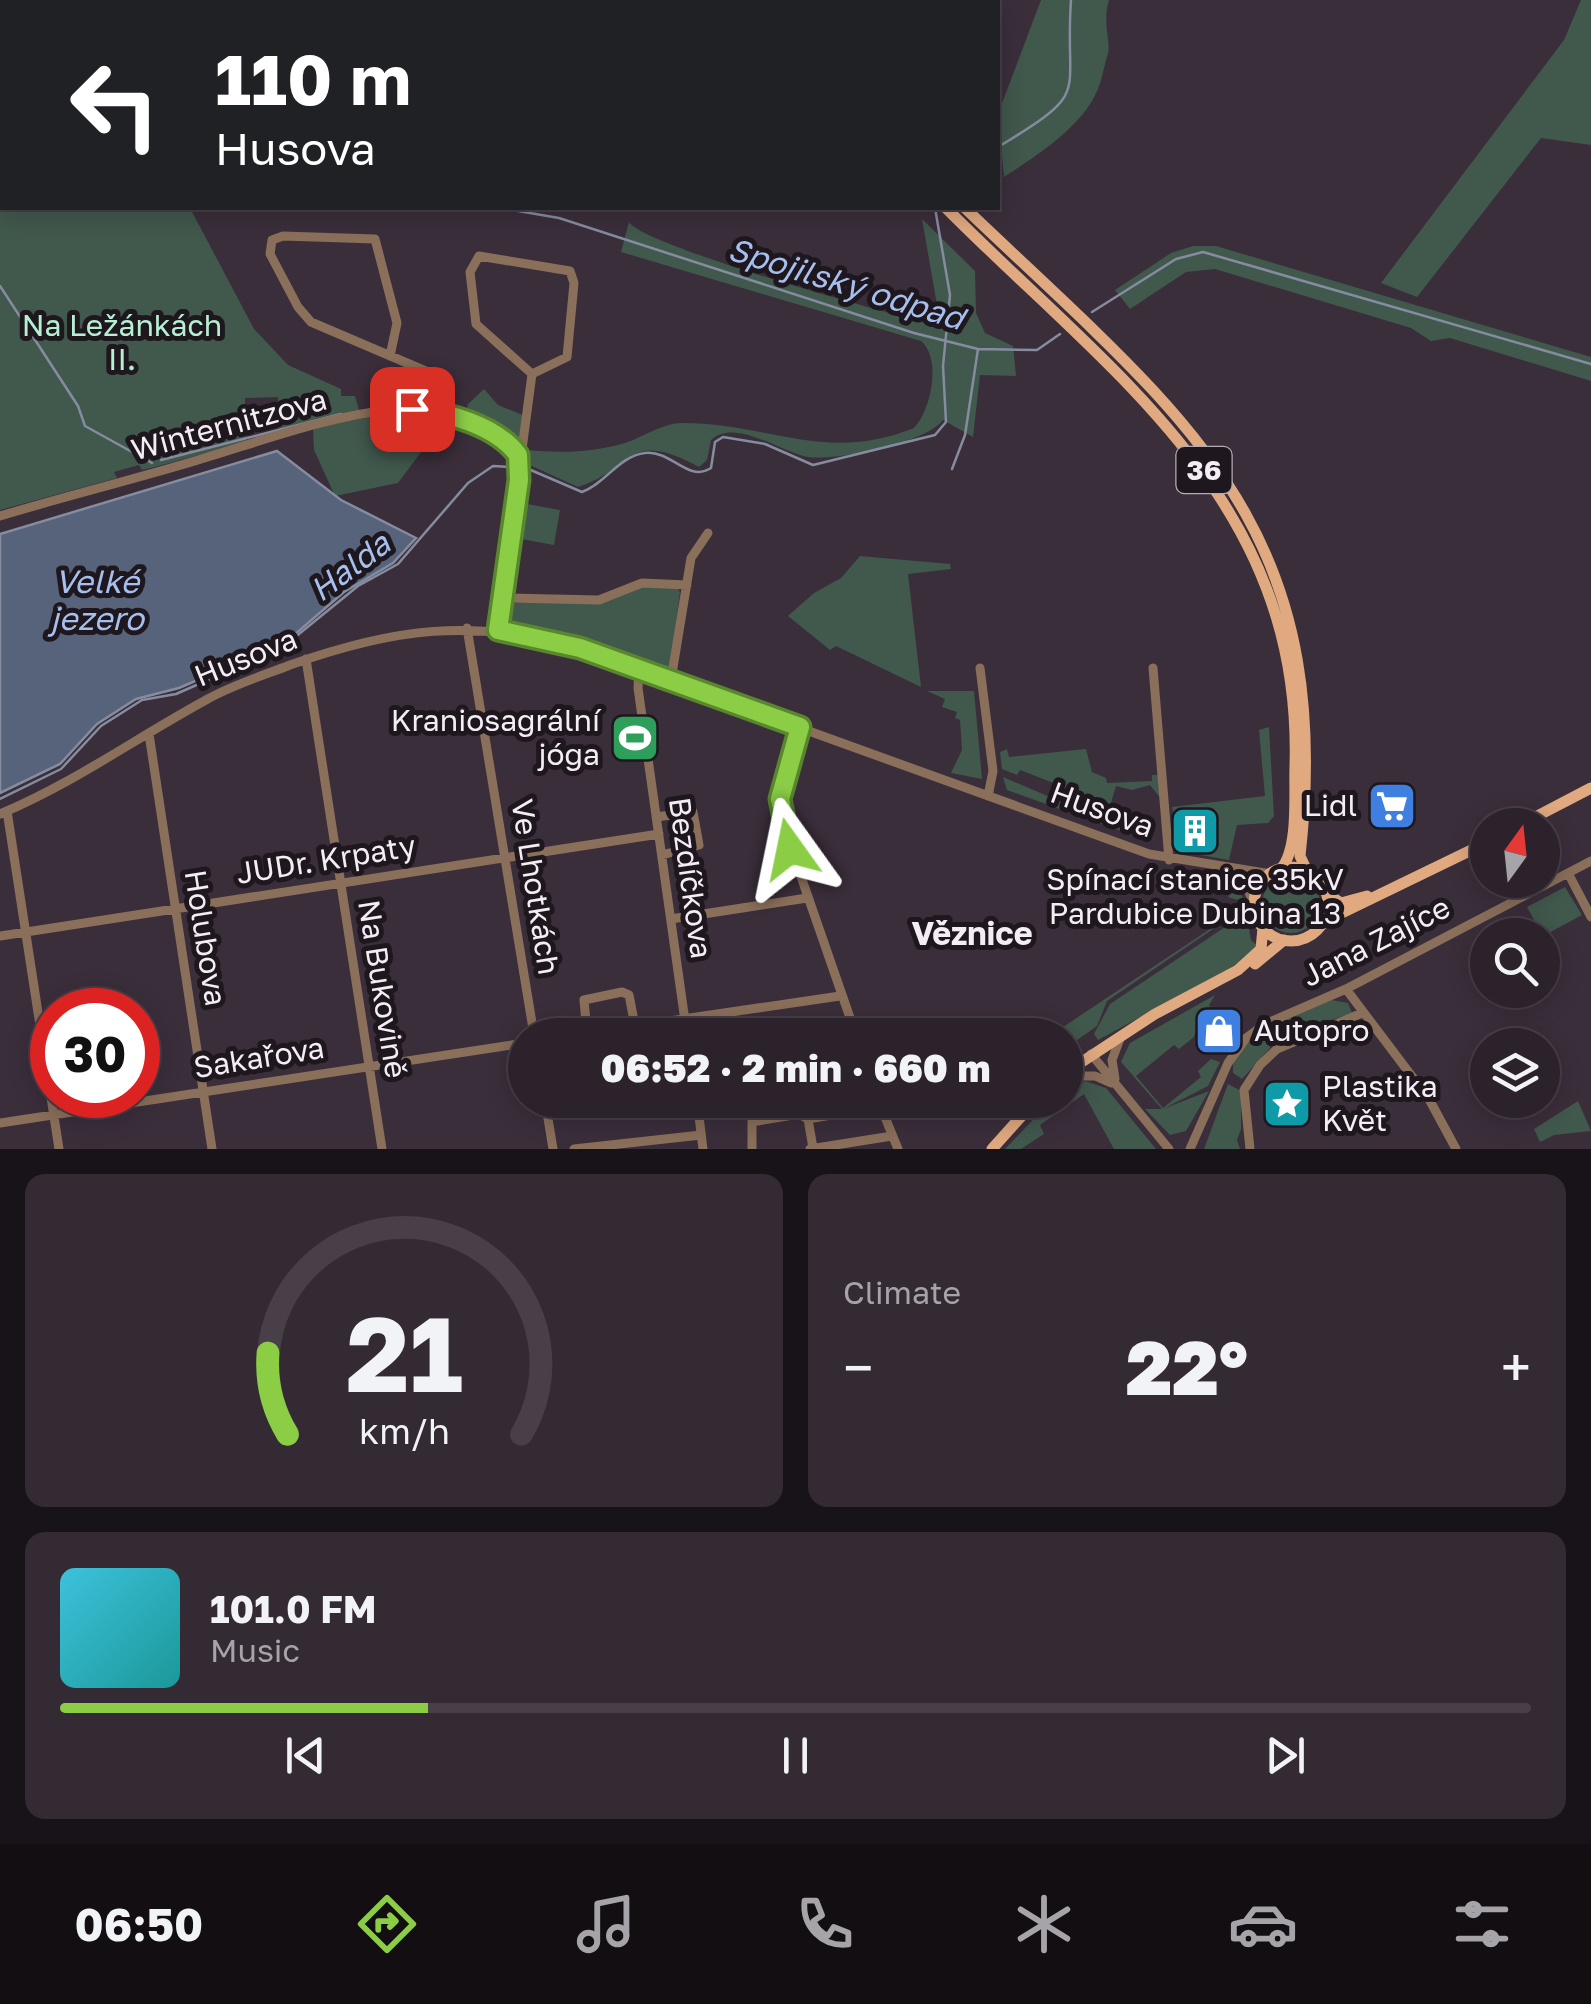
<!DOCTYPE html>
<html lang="en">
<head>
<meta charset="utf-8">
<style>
	body { margin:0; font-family:"Golos Text",sans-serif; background:#342a34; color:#f1f3f6; height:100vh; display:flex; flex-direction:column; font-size:38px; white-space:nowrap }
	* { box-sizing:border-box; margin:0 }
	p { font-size:32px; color:#a6a4a9 }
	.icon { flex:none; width:55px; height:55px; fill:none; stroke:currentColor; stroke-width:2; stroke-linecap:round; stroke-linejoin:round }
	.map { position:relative; height:1149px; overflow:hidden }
	.panel { display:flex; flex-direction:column; gap:25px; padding:25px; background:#181318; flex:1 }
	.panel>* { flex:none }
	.guide { position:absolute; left:0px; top:0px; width:1000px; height:210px; box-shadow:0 5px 25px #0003,0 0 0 2px #483f48; background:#202124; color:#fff; overflow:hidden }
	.needle { width:65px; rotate:15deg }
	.fabs { position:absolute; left:1470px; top:808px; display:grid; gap:20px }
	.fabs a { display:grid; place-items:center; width:90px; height:90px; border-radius:50%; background:#2c222c; box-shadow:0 5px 25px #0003,0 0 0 2px #483f48; font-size:50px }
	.speed { position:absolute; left:30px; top:988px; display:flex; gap:20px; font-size:50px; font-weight:700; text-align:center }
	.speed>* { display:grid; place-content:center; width:130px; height:130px; border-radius:50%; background:#2c222c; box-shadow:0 5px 25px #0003,0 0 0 2px #483f48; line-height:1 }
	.speed .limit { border:15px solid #d22; background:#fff; color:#111 }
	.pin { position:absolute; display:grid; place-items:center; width:85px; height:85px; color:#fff; margin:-42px; border-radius:20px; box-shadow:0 5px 15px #0006 }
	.me { position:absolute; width:110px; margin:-55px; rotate:348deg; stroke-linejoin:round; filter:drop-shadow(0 0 8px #0008) }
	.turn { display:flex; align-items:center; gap:35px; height:210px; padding:0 50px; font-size:45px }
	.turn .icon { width:130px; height:130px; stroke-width:2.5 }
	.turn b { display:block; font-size:70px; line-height:85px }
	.big { font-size:75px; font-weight:800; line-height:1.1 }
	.panel .tile { flex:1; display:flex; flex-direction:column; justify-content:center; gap:15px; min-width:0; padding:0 35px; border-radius:20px; background:#342a34 }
	.panel .dial { align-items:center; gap:0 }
	.dial svg { height:260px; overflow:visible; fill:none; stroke:#483f48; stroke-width:7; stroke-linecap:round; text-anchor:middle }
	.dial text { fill:#f1f3f6; stroke:none }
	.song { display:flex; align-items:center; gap:30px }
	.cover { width:120px; height:120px; border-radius:15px; background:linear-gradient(135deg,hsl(190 70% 55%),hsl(180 70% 35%)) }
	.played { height:10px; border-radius:5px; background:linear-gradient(90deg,#8bce46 25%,#483f48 25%) }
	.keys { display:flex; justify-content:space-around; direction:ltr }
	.heat { display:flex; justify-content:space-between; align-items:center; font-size:55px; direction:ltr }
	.panel .tiles { flex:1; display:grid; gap:25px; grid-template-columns:1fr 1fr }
	.tile:last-child { grid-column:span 2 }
	.trip { position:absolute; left:508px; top:1018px; width:575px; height:100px; border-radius:50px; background:#2c222c; box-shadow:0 5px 25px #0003,0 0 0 2px #483f48; font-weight:800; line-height:100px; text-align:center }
	.tabs { display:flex; height:160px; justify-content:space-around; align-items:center; background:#120e12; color:#a6a4a9 }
	.tabs .icon { width:70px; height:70px }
	.tabs .on { color:#8bce46 }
	.tabs b { font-size:45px; color:#f1f3f6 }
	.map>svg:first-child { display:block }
	.green { fill:#41584d }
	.water { fill:#56637a; stroke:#868c9f; stroke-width:2.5 }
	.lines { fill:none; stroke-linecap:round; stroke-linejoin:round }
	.stream { stroke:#868c9f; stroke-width:2.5 }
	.minor { stroke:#8a6f5a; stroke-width:9 }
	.major { stroke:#e0a97f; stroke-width:11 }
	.route-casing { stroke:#5a862e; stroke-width:25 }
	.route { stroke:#8bce46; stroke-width:18 }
	.labels { text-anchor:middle; stroke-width:10; stroke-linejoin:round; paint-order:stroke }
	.shield { fill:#1e181e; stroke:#b4adb4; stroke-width:2.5 }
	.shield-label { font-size:28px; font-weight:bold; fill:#f5edf5 }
	.park-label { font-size:30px; fill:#b6f0d3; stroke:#1e181e }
	.street-label { font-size:30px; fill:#f5edf5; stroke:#1e181e }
	.poi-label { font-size:30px; fill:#f5edf5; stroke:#1e181e; text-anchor:end }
	.water-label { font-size:32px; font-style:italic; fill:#a7bfee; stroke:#1e181e }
	.neighbourhood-label { font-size:32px; font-weight:bold; fill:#f5edf5; stroke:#1e181e }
</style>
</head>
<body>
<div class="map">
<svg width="1591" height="1149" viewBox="0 0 1591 1149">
	<rect width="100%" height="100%" fill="#3a2e3a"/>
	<!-- green -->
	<path class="green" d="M1041,0H1109C1102,24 1111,41 1108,54C1104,65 1102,81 1097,91C1082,127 1036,156 1004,177L998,114Z
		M1581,0H1591V145L1541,138L1417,297L1381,283L1564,40Z
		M6,208H190L254,329L288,365L341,389V396H355L360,413L279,433L278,397L245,398L246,442L155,467L142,470L139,465L114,472L117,478L0,510V210Z
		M922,219L975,271L976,313L985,333L1013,346L1016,376L980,375L973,437L943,420C926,443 837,461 808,457C782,453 735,417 711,440L707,460L699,467C626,428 637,468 578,487L523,462L526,450C560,453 591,453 625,443C643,437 663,423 682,423C771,423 824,464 914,428C931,410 942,359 921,341L621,252L629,222C642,245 890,315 930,323L937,305Z
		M1193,246H1216L1591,357V381L1450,338L1431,341L1411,328L1215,269L1186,272L1130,309L1115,290L1171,253Z
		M484,389L498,405L525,416L519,446L516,439L465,415L468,404Z
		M426,414L445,420L398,483L335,496L314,450L313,428L381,415L407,425Z
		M527,504L560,510L554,545L521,539Z
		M860,556L950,564L951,569L908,574L921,687L836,646L830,650L788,616L814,593L841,578Z
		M640,587H677L680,592L670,670L594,643L502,621L510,603L605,602Z
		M927,691H974L982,779L951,773L962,750L960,720L955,718L957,712L942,707L945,699Z
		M1269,727L1274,816L1268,823L1237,825L1229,860L1178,851L1175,842L1200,843L1202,825L1189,823L1187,837L1177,834L1172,807L1265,796L1259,730Z
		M1007,749L1009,757L1086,749L1092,772L1106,778L1107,783L1152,781V775H1158L1162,800L1150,785L1132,790L1116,786L1110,806L1122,810L1118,821L1130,825L1127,833L1007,790L1003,777L1071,806L1077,792L1020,770L1017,775L1002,769L1000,752Z
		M1262 904a29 29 0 1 1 58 0a29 29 0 1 1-58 0Z
		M1565,887L1582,915L1543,936L1527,907Z
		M1234,888C1240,892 1246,900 1244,908L1107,1001L1097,1026L1073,1043L1065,1042V1035H1051L1243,907L1244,902L1228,897Z
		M1243,915L1247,916L1251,940L1259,947L1251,957L1098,1040L1094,1034L1110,1004Z
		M1215,995L1209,1005L1213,1012L1205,1017L1217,1039L1210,1040L1197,1025L1194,1037L1179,1049L1174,1045L1136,1076L1163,1108L1201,1077L1198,1071L1211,1059L1220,1062L1208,1086L1163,1109L1209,1091L1186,1131L1170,1135L1145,1109H1162L1121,1062L1130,1043Z
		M1332,1000L1348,1003L1352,1013L1269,1041L1270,1048L1242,1079L1233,1073C1229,1034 1303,1011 1332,1000Z
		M1085,1081L1106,1088L1156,1149H1114L1084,1094L1040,1125L1044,1134L1021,1149H1005L1052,1100H1065V1091Z
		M1228,1084L1241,1091V1129L1237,1140L1240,1149H1204Z
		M1578,1101L1591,1131L1554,1135L1540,1142L1534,1129Z"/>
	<!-- water -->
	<path class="water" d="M277,451L341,500L416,538L393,563L344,592L286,642L179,688L136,699L97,724L60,764L0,793V534Z"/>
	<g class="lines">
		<!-- stream -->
		<path class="stream" d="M211,2V0
			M998,147C1094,89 1064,99 1071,0
			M0,206L2,205
			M501,208L559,218L914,333L978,349L1037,350L1060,334
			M0,286L78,406L85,426L152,463
			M1092,312L1176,259L1203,252L1591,364
			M161,460L341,414
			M952,469L965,435L978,349
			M0,799L61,769L101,726L142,700L176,694L283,647L358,586L398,564L468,483L493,466L526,468L582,492C605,484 619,456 645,453C672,450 688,483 711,468L715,442L723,437L765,444L813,465L935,435L946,422L943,366L950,295L935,208"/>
		<!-- minor -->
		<path class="minor" d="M479,256L570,271L574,283L567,357L532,374L476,324L470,272Z
			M390,356L397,323L375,239L283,236L272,240L270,254L298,307L311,322L435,375L444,391L441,413
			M0,516C66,496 132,480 198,460C262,441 330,415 398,409C430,407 507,427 519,460
			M502,598L599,600L642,583L687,585
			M467,628L534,1035
			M498,630L532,374
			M306,659L382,1149
			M980,668L993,771L988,796
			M1153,668L1169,860
			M639,669L638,688L687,1035
			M671,680L691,558L708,533
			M800,727L782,785L780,816L856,1035
			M149,734L212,1149
			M7,811L59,1149
			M0,814C74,783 136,738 206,700C232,685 262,676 290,665C394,628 472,618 579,648L1149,854L1271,874
			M656,817L693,812L699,845L662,855
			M1228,872L1246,885L1254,904
			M1568,873L1591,917
			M671,919L807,898
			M0,936L659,834
			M1346,989L1429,1099L1456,1149
			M587,1033L584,1000L622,992L629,995L635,1026
			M574,1035L840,996
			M1091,1054L1169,1149
			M1065,1076H1095L1111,1083
			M1115,1079L1112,1060L1121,1036
			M545,1100L553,1149
			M697,1100L703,1149
			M878,1100L898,1149
			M808,1119L872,1108
			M0,1123L525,1043
			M574,1149L701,1135
			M752,1149V1122L799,1114L808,1119L813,1148
			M810,1149L892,1136
			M1190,1149L1228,1063L1246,1038L1265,1024L1346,989L1591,861
			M1250,1149L1244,1090L1260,1065L1277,1049L1362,1013"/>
		<!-- major -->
		<path class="major" d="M737,0L739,2
			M753,0L756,2
			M946,208C1113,376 1303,501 1295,766C1294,794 1299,848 1281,869
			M965,208C1184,418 1337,522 1300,856L1307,871
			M1520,825L1591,788
			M1254 904a37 37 0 1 1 74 0a37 37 0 1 1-74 0Z
			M1326,893L1341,903L1367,896
			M1323,922L1488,842
			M1255,964L1284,940
			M1065,1073L1155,1014L1238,970L1261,949L1263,928
			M992,1149L1036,1100"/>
	</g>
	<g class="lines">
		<!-- route casing -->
		<g class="route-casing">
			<path id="route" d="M412,409C446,412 496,425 518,455L519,480L498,630L580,648L800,727L780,799L790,849"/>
		</g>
		<!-- route -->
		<use href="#route" class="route"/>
	</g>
	<!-- icons -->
	<defs>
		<g id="stadium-square" transform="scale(2.5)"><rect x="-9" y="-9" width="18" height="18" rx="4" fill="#2e9e5b" stroke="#1e181e"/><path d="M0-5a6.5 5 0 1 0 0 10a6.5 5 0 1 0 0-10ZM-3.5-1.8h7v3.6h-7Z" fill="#fff"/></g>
		<g id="supermarket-square" transform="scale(2.5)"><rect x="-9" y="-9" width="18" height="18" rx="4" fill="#3f7fe0" stroke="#1e181e"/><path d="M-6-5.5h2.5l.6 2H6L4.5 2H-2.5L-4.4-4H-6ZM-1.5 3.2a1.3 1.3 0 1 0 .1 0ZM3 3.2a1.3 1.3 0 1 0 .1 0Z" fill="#fff"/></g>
		<g id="building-square" transform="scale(2.5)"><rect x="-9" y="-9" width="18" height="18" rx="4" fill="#0f9aa8" stroke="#1e181e"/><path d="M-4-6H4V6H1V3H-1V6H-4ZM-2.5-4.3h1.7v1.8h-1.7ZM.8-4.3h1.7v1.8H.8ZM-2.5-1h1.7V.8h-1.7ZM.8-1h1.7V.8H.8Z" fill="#fff"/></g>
		<g id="shop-square" transform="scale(2.5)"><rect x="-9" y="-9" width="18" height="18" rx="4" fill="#3f7fe0" stroke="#1e181e"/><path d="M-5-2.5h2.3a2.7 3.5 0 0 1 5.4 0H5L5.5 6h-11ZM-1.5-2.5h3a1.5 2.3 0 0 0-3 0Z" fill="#fff"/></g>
		<g id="sight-square" transform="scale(2.5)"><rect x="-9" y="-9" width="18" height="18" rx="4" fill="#0f9aa8" stroke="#1e181e"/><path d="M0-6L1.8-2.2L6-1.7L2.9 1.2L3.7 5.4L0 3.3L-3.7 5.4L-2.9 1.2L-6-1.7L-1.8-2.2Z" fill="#fff"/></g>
	</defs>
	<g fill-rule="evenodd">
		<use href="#stadium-square" x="635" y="738"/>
		<use href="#supermarket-square" x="1392" y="806"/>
		<use href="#building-square" x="1195" y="831"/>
		<use href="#shop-square" x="1219" y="1031"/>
		<use href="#sight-square" x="1287" y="1104"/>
	</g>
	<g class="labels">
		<!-- shield labels -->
		<rect class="shield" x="1176.5" y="447" width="55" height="46" rx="8"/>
		<g class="shield-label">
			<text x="1204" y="480">36</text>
		</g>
		<!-- park labels -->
		<g class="park-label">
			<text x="122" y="336">Na Ležánkách<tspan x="122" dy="34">II.</tspan></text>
		</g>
		<!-- street labels -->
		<g class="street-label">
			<text transform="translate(229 425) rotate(-15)" y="10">Winternitzova</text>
			<text transform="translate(246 658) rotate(-22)" y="10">Husova</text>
			<text transform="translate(1102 810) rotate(20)" y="10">Husova</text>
			<text transform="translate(326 860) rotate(-9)" y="10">JUDr. Krpaty</text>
			<text transform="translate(690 878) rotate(82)" y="10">Bezdíčkova</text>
			<text transform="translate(535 887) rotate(81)" y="10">Ve Lhotkách</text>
			<text transform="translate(205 938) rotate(81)" y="10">Holubova</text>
			<text transform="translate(1376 942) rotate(-27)" y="10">Jana Zajíce</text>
			<text transform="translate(382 989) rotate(81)" y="10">Na Bukovině</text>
			<text transform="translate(259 1058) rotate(-9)" y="10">Sakařova</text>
		</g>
		<!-- poi labels -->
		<g class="poi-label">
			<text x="600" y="731">Kraniosagrální<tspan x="600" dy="34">jóga</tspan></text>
			<text x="1357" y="816">Lidl</text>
			<text x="1195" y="890" text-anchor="middle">Spínací stanice 35kV<tspan x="1195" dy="34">Pardubice Dubina 13</tspan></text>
			<text x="1254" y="1041" text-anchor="start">Autopro</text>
			<text x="1322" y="1097" text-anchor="start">Plastika<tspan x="1322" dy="34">Květ</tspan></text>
		</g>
		<!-- water labels -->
		<g class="water-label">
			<text transform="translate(846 284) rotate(17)" y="11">Spojilský odpad</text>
			<text transform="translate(350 567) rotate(-37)" y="11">Halda</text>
			<text x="97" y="593">Velké<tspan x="97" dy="37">jezero</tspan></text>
		</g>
		<!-- neighbourhood labels -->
		<g class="neighbourhood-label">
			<text x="972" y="945">Věznice</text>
		</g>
	</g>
</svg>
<div class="fabs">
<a><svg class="needle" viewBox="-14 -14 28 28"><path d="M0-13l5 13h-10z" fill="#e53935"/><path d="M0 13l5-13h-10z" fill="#a6a4a9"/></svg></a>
<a><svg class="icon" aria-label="search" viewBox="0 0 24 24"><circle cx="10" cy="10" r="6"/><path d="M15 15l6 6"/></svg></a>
<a><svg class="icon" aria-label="layers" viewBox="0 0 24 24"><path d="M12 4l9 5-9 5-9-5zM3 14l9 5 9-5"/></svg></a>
</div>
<div class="speed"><div class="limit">30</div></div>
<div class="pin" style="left:412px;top:409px;background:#d93025"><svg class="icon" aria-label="arrive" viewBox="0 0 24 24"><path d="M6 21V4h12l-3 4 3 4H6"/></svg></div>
<svg class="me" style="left:790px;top:849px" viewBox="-20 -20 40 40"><path d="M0-17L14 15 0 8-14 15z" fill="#8bce46" stroke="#fff" stroke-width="4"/></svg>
<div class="trip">06:52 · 2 min · 660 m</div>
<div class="guide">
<div class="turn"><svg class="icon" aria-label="left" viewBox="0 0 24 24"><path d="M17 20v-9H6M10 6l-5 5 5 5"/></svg><div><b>110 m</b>Husova</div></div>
</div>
</div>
<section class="panel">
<div class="tiles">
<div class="tile dial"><svg viewBox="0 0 100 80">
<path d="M14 69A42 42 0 1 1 86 69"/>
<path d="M14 69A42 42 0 0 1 8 44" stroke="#8bce46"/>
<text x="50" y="56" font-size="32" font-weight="700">21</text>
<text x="50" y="72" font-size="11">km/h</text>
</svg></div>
<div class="tile"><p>Climate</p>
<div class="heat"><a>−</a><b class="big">22°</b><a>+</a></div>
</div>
<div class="tile">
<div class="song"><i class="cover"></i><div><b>101.0 FM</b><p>Music</p></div></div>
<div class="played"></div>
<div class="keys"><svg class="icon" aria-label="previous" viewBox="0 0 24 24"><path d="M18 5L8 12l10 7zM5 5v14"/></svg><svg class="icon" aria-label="pause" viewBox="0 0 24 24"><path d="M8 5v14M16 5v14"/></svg><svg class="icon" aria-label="next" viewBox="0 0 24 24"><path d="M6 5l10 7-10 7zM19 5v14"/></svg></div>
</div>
</div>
</section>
<nav class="tabs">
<b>06:50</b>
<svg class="icon on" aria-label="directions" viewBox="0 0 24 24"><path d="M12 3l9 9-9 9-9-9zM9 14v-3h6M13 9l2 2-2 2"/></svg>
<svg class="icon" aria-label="music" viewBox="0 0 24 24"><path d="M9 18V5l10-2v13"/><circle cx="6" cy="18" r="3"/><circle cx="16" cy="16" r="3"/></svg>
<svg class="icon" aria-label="phone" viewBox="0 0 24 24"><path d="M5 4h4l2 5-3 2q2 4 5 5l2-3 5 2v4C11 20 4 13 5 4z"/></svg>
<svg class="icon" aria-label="climate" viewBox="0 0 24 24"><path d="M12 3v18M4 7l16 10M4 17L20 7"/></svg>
<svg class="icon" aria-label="car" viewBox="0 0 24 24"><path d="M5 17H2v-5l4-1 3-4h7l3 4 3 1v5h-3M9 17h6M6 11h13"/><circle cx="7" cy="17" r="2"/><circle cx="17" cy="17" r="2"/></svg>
<svg class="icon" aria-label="filters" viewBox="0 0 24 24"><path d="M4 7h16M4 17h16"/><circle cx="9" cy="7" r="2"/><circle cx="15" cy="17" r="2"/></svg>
</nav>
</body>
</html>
